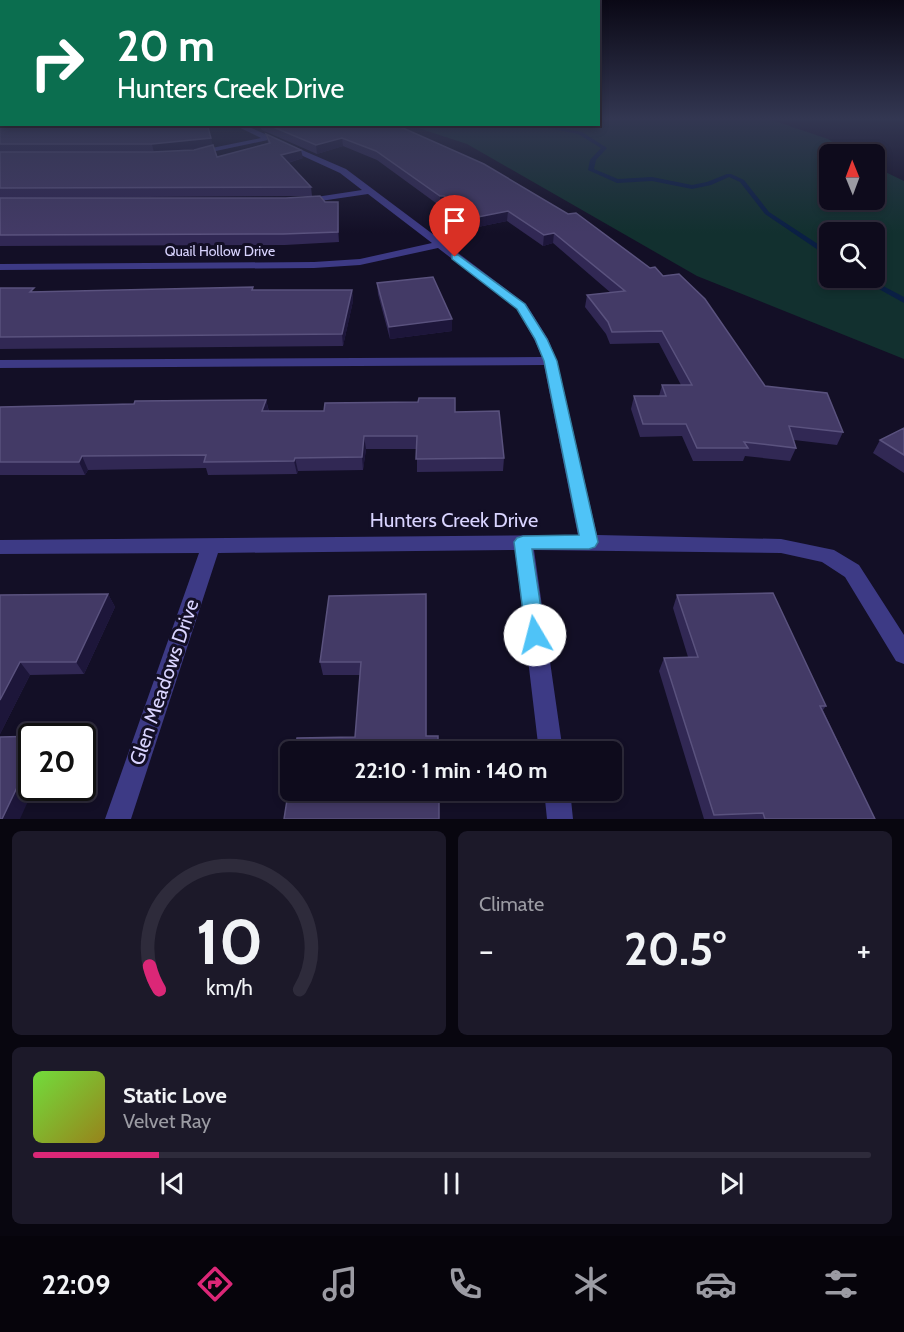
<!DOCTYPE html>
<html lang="en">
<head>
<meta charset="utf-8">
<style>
	body { margin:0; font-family:Cabin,sans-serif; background:#1c1929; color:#f1f3f6; height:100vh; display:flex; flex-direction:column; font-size:22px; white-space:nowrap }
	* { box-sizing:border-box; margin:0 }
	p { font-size:20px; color:#9b9ba3 }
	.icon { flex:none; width:33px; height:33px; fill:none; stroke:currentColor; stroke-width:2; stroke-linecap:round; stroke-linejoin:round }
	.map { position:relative; height:819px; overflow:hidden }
	.drawer { display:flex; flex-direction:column; gap:12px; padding:12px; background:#08060f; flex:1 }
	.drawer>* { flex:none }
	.top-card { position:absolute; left:0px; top:0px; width:600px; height:126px; box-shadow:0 3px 9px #0003,0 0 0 2px #2e2b3b; background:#0b6e4f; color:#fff; overflow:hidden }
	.needle { width:39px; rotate:359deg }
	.buttons { position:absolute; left:819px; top:144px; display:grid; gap:12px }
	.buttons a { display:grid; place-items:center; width:66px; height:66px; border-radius:9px; background:#0e0b1c; box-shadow:0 3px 9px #0003,0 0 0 2px #2e2b3b; font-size:30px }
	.speed { position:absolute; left:18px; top:723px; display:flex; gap:12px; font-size:30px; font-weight:700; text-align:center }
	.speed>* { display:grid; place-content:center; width:78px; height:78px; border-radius:50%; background:#0e0b1c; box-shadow:0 3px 9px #0003,0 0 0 2px #2e2b3b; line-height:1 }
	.speed .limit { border:3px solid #111; border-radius:9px; background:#fff; color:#111 }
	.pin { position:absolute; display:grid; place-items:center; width:51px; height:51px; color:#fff; margin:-62px -26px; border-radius:50% 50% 50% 0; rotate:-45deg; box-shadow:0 0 6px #0007 }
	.pin .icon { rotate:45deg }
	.me { position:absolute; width:66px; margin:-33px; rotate:352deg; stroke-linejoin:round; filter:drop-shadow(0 0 4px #0008) }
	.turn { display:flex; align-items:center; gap:21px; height:126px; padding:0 18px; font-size:27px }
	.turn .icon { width:78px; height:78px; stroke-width:2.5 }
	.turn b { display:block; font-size:42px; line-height:51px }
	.big { font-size:45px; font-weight:700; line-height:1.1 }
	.drawer .card { flex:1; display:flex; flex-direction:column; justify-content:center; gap:9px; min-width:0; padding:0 21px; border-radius:9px; background:#1c1929 }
	.drawer .dial { align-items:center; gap:0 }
	.dial svg { height:156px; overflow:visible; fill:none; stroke:#2e2b3b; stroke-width:7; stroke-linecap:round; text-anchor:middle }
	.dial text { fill:#f1f3f6; stroke:none }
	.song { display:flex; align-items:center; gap:18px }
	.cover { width:72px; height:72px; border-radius:9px; background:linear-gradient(135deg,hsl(100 70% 55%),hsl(50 70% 35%)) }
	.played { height:6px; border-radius:3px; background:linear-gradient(90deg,#db2777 15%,#2e2b3b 15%) }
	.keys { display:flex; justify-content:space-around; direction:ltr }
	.heat { display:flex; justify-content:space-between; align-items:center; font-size:33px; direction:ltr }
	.drawer .tiles { flex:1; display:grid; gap:12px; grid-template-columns:1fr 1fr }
	.card:last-child { grid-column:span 2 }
	.trip { position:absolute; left:280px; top:741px; width:342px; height:60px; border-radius:9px; background:#0e0b1c; box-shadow:0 3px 9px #0003,0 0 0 2px #2e2b3b; font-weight:700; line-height:60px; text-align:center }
	.menu { display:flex; height:96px; justify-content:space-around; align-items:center; background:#06040b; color:#9b9ba3 }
	.menu .icon { width:42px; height:42px }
	.menu .selected { color:#db2777 }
	.menu b { font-size:27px; color:#f1f3f6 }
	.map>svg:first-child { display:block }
	.green { fill:#12302f; fill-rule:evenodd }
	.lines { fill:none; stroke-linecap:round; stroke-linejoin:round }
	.stream { fill:#0a1f44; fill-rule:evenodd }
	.minor { fill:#3d3a85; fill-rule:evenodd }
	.wall { fill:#312854; fill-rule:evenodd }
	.shaded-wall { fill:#1d163a }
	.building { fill:#433a66; stroke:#5a527e; stroke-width:1.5 }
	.route { fill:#4fc3f7; stroke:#337fa1; stroke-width:1.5 }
	.labels { text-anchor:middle; stroke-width:6; stroke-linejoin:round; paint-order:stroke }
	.far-street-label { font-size:14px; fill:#d9d4ff; stroke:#130f26 }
	.near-street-label { font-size:20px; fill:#d9d4ff; stroke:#130f26 }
</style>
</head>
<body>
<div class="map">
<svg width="904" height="819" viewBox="0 0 904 819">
	<rect width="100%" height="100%" fill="#130f26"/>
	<!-- green -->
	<path class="green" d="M599,118H766L828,139L851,154H830V200H874L875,167L904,181V359L697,276L467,144L409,125L598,124ZM830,232H874V278H830Z"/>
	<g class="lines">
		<!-- stream -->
		<path class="stream" d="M527,124H540L582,132L607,148L596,160L594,169L618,179L652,177L692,185L707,182L727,174H731L744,180L769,212L830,252V258L765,214L740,182L729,177L711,185L692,189L652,181L617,183L588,170L590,160L601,148L578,134Z
			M859,278H868L904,297V303Z"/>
		<!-- minor -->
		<path class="minor" d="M232,124H242L346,169L526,304L548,339L557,361L597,535L781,539L834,550L859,565L904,635V664L896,661L845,577L822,562L781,553L534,550L563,752H539L515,550L218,553L131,819H105L199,553L0,554V540L578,535L544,365L0,368V360L542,357L534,339L517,309L438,248L360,265L314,268L0,270V264L314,262L360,259L432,243L368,194L300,204V200L303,199L362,190L340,173L268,140L192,156V152L261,138Z
			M544,790H570L573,819H547Z"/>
	</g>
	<!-- wall -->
	<path class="wall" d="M0,118L213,146L217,157L268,143L266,134L303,158L288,163L311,187L312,196L0,198ZM207,147L194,150L164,152Z
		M259,124H394L484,164L765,386L843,432L837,445L794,440L796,448L790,461L745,456L743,461H693L682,436L640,437L631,409L634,396H659L662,385H681L659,343L610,344L606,334L585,307L587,295L611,293L553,243L543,246L507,221L473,228L444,205L440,206L377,160L343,146L317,154L262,130Z
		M0,198L338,202L339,211V242L285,245L0,246Z
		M377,283L452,331L390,339L378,294Z
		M0,288L35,292L352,290L353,301L343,346L0,349Z
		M266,400L269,411L455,412L504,458L503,471L417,472V449H366L363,470L298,471L297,474L208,475L206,468L88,470L85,475H0V407Z
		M904,428V473L873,453L880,440Z
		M108,594L115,607L84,674L30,675L0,734V595Z
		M426,594L427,736L355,737L360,675H323L320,662Z
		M677,595L826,706L823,710L875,819H704L659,671L664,658L688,657L673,608Z"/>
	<!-- shaded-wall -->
	<path class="shaded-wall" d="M211,138L213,146L154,153L152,144Z
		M342,138L343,146L317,154L316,145Z
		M301,150L303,158L283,164L281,155Z
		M440,196H444V205L440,206Z
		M338,202L339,211V242L338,232Z
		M508,211L507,221L473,228V218Z
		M554,233L553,243L543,246L544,235Z
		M352,290L353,301L343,346L342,334Z
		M452,319V331L390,339L389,327Z
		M266,400L269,413L262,411Z
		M364,436L366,449L363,470L362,457Z
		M82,456L88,470L85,475L79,462Z
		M295,458L298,471L297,474L294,461Z
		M108,594L115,607L84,674L76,662Z
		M426,594L427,607V748L426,736Z
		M20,662L30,675L0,734V700Z
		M32,756V788H34L20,819H2Z"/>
	<!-- building -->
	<path class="building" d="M0,118H2V124H207L211,138L152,144H0Z
		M266,124H394L484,164L568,214L576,213L650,268L655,267L663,276L679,274L705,299L765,386L827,393L843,432L789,426L796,448L744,442L748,448H697L686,424H643L634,396H666L662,385H692L662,331L612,332L608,322L587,295L625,291L554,233L544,235L508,211L473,218L444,196H440L376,151L342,138L316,145Z
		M266,134L301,150L281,155L311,187L0,188V152H152L194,150L213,145L217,157L270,143Z
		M320,196L325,202H338V232L283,234L0,235V198H286Z
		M433,277L452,319L389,327L377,283Z
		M253,287L252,290H352L342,334L0,337V288H34L30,292Z
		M419,398H455V412L499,411L504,458L416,459L417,436H364L362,457L295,458L294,461L204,462L206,455L82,456L79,462H0V407L134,404L135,401L266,400L262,411H324L325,403L418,402Z
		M904,428V455L880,440Z
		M773,593L826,706H820L875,819H765L763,813L714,815L664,658L698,657L677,595Z
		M108,594L76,662H20L0,700V595Z
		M426,594V736H438V752H295L297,738L355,737L361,662H320L329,596Z
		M32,736V756L2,819H0V737L41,736Z
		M291,775V790H439V819H284Z"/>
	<!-- sky -->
	<linearGradient id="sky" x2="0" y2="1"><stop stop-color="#0a0815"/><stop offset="0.51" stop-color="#333752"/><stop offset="1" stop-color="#333752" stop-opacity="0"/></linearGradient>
	<rect width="904" height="233" fill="url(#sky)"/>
	<!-- route -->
	<path class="route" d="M452,255H458L525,304L547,339L557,361L598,542L595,547L589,549H532L545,635L542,642L535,644L528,642L526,635L514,542L517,538L523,536L579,535L544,361L535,339L517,309L452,259Z"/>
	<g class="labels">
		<!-- far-street labels -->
		<g class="far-street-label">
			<text x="220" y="256">Quail Hollow Drive</text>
		</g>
		<!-- near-street labels -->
		<g class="near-street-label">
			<text x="454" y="527">Hunters Creek Drive</text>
			<text transform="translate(164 682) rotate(-71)" y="7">Glen Meadows Drive</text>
		</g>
	</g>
</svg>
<div class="buttons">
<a><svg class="needle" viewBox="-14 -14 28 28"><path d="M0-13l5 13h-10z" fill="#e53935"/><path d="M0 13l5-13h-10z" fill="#9b9ba3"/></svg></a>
<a><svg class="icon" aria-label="search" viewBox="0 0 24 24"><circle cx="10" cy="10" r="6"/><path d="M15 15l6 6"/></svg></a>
</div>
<div class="speed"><div class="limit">20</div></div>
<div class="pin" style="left:455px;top:257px;background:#d93025"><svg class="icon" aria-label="arrive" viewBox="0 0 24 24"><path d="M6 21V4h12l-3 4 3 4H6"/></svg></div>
<svg class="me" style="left:535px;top:635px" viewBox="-20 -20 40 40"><circle r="19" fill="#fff"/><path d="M0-13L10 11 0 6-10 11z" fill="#4fc3f7"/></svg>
<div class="trip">22:10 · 1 min · 140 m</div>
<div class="top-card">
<div class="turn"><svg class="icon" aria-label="right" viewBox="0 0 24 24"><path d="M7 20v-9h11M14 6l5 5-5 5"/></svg><div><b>20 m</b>Hunters Creek Drive</div></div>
</div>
</div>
<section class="drawer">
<div class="tiles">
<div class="card dial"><svg viewBox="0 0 100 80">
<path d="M14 69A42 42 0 1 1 86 69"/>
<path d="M14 69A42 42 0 0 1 9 57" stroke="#db2777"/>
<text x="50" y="56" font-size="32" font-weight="700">10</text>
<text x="50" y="72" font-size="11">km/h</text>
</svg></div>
<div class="card"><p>Climate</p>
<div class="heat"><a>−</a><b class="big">20.5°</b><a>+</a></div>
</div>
<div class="card">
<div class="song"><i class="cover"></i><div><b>Static Love</b><p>Velvet Ray</p></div></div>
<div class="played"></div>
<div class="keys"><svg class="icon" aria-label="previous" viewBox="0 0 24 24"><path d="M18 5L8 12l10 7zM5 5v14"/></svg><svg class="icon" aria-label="pause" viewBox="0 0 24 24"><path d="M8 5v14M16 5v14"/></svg><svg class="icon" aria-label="next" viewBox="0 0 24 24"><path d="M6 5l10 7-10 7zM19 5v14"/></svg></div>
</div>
</div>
</section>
<nav class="menu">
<b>22:09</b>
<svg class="icon selected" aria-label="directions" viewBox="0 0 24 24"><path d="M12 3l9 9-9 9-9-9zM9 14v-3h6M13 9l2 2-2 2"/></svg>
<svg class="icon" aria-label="music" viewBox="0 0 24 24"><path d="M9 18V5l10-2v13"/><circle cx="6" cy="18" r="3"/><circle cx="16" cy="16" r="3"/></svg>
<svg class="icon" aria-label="phone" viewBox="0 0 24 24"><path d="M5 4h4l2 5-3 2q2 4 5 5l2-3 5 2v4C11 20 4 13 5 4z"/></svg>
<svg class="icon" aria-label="climate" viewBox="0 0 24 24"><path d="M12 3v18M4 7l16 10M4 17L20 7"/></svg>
<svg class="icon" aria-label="car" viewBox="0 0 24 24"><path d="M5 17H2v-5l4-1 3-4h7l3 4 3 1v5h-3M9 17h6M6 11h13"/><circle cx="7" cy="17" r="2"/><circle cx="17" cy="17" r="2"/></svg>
<svg class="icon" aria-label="filters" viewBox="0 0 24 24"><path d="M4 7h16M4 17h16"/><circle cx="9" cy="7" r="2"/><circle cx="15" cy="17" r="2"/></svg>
</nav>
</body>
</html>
